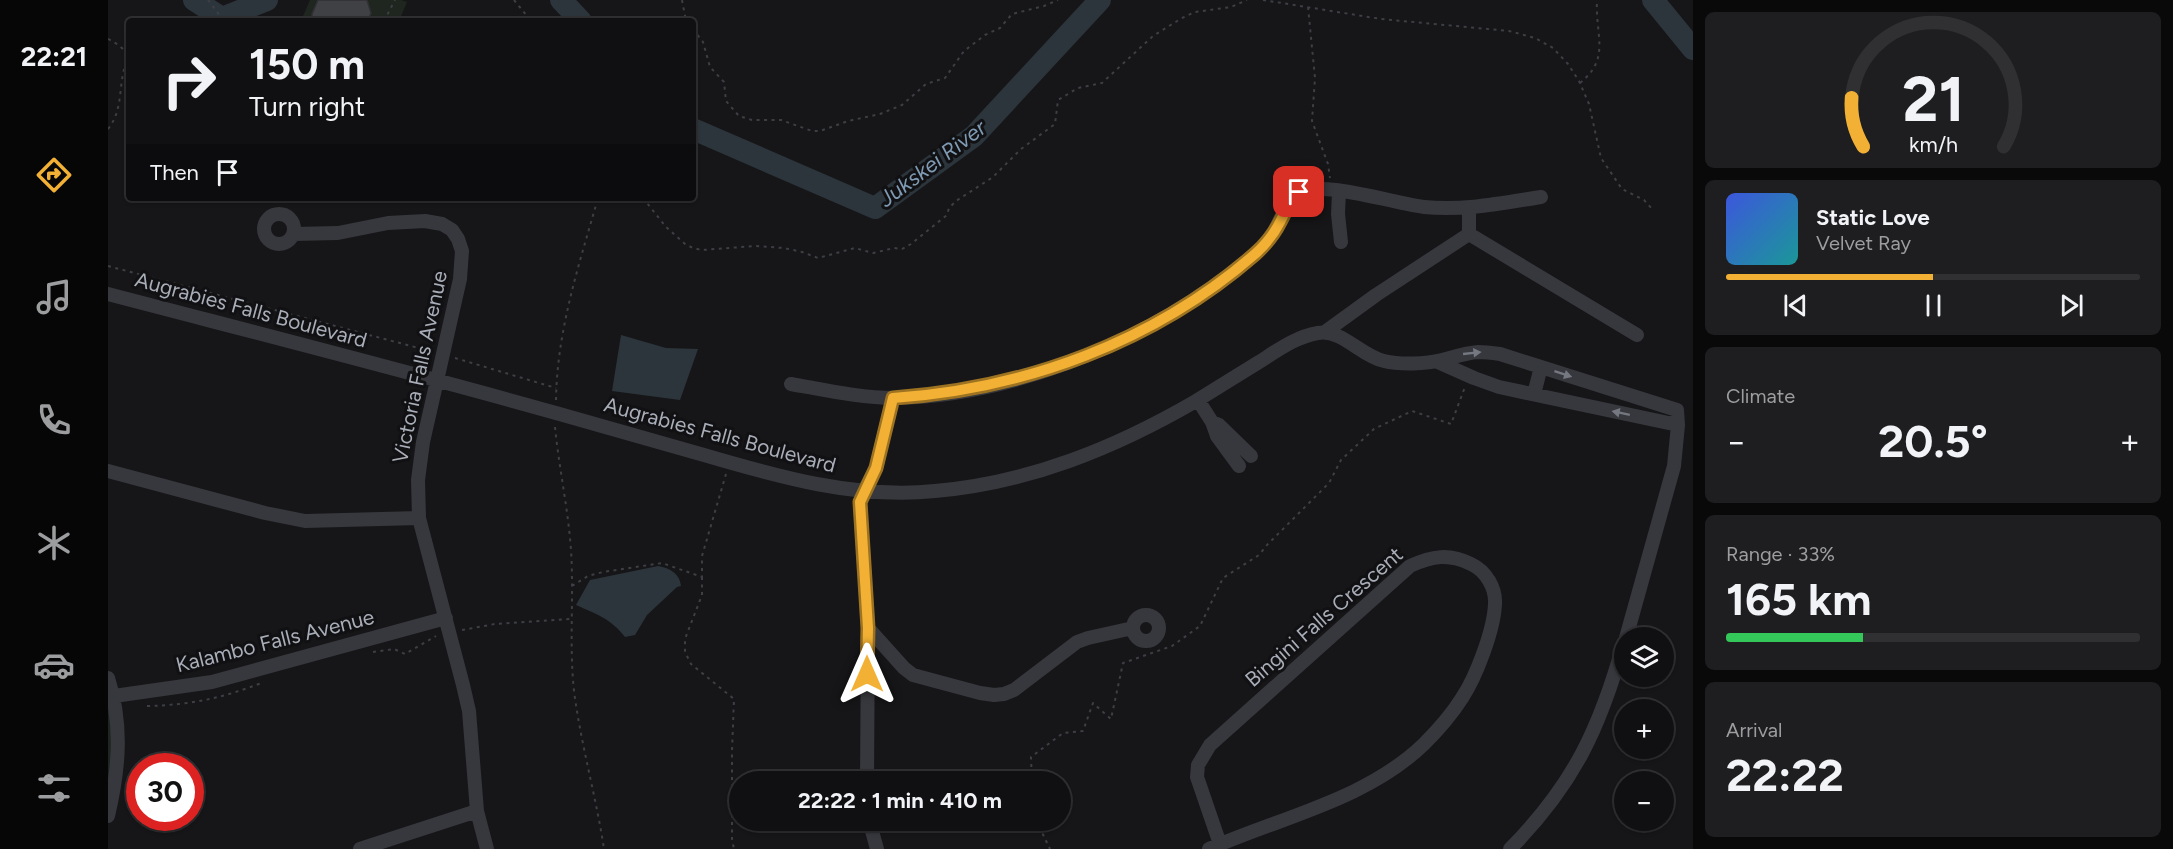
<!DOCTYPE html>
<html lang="en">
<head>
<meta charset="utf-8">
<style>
	body { margin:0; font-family:Figtree,sans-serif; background:#1e1e20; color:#f1f3f6; height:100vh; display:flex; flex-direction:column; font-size:22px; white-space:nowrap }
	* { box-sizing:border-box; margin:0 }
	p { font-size:20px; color:#9c9d9f }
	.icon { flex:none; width:33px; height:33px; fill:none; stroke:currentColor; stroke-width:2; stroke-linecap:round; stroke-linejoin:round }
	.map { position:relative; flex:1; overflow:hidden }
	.side { display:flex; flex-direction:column; gap:12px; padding:12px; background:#09090a; width:480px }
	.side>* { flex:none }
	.hud { position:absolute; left:18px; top:18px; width:570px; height:183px; border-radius:6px; box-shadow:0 2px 4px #0004,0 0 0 2px #303032; background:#101012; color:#f1f3f6; overflow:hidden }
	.tools { position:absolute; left:1506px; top:627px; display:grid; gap:12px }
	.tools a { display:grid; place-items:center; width:60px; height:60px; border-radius:50%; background:#101012; box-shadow:0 2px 4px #0004,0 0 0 2px #303032; font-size:30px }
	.speed { position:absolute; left:18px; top:753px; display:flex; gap:12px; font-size:30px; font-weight:700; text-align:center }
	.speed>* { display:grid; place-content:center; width:78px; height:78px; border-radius:50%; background:#101012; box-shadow:0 2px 4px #0004,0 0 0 2px #303032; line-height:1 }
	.speed .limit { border:9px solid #d22; background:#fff; color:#111 }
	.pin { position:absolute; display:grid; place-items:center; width:51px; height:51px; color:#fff; margin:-26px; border-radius:12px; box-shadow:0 3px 9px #0006 }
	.me { position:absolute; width:66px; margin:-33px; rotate:0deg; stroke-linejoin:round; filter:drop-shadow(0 0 4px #0008) }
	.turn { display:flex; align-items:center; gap:21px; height:126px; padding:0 24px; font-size:27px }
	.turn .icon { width:78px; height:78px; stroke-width:2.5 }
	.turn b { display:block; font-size:42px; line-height:51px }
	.then { display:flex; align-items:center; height:57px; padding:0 24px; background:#0003; gap:12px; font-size:22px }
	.big { font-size:45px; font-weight:700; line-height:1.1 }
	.side .widget { flex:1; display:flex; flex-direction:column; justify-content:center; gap:9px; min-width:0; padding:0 21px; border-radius:9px; background:#1e1e20 }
	.side .dial { align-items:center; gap:0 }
	.dial svg { height:156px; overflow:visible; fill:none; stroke:#303032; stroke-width:7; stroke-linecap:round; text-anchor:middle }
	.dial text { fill:#f1f3f6; stroke:none }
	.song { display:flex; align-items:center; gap:18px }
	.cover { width:72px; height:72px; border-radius:9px; background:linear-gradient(135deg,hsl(230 70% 55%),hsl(180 70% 35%)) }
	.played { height:6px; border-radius:3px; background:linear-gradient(90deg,#f2b134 50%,#303032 50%) }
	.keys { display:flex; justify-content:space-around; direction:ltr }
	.heat { display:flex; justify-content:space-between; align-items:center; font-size:33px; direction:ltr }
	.charge { height:9px; border-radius:4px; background:linear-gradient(90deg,#34c759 33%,#303032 0) }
	.trip { position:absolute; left:621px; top:771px; width:342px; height:60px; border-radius:30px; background:#101012; box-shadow:0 2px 4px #0004,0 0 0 2px #303032; font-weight:700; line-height:60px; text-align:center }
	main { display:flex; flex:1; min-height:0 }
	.tabs { display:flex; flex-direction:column; width:108px; justify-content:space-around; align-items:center; background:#060607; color:#9c9d9f }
	.tabs .icon { width:42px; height:42px }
	.tabs .selected { color:#f2b134 }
	.tabs b { font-size:27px; color:#f1f3f6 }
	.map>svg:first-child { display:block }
	.green { fill:#1e261f }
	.water { fill:#2c353c }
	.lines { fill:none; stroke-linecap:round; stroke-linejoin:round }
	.river { stroke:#2c353c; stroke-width:22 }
	.building { fill:#404145; stroke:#303034; stroke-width:1.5 }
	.path { stroke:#3d3f44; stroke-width:2; stroke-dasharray:3 4.5; stroke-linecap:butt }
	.minor { stroke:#37383d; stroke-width:14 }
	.oneway { fill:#757881 }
	.route-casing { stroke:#9d7322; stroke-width:15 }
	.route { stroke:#f2b134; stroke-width:10 }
	.labels { text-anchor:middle; stroke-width:6; stroke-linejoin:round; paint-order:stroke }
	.street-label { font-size:21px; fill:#a8adb8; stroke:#111113 }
	.water-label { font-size:22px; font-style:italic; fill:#7f9bb3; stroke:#111113 }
</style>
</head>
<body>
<main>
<nav class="tabs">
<b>22:21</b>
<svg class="icon selected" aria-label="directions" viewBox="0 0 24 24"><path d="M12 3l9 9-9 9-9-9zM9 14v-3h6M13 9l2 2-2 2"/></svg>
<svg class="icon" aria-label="music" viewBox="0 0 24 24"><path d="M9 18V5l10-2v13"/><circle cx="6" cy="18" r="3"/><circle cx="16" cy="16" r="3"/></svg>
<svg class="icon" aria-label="phone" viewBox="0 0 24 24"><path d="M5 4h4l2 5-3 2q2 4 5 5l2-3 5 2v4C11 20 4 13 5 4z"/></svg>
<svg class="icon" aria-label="climate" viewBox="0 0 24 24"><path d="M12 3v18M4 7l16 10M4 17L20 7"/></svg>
<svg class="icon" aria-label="car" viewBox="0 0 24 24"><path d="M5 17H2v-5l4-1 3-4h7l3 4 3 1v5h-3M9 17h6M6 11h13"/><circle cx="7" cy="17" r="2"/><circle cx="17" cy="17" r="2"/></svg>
<svg class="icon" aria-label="filters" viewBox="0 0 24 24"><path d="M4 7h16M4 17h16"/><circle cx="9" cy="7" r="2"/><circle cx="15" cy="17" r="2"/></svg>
</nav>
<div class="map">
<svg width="1585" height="849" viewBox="0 0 1585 849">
	<rect width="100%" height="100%" fill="#161618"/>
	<!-- green -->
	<path class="green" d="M202,0H293L299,2L291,21H184L195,16Z
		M0,691L7,738L0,816Z"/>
	<!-- water -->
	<path class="water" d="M513,335L558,348L590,349L572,400L504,391Z
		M550,566C562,568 572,574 573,586L569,587L539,615L527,635L517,637C502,618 490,615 468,605L482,580Z"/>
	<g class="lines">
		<!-- river -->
		<path class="river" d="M86,0L114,18L159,0
			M453,0L473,21
			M1545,0L1585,49
			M585,129L767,208L866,136L992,0"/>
	</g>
	<!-- building -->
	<path class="building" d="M210,0H259L263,13L260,21H204V14Z"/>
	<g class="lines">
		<!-- path -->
		<path class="path" d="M100,0L116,21
			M406,0L423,21
			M574,0L578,21
			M1155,0L1273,19L1401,31L1427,38L1445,48L1460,64L1471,81L1481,104L1493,158L1514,189L1536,200L1545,210
			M1200,7L1207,78L1204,121L1220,164L1222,178
			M276,21L287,0
			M585,29L595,42L602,67L616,82L618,101L631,116L644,120H673L704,131H712L740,121L772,114L794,105L818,84L837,78L856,51L877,35L892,28L904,14L936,6L950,0
			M0,39C10,44 17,49 21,58
			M1472,83C1503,58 1487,36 1489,0
			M0,129C17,108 9,81 20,58
			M535,198L558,227L577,244L585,248L594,250L647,246L676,248L694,252L710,258L747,248L765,253L786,248L794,249L803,244L839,215L841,208L848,201L885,177L913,149L947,124L950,100L970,88L994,83L1045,36L1074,18L1087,12L1123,7L1139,0
			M0,266L322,351
			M347,358L448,388
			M448,400C449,330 471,265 490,198
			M447,427C451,468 460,508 463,550C466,597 461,644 466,691C473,745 488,796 496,849
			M594,577V595L577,639V652L583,664L626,699L624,751V839L626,849
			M464,586L480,576L495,572L554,563L594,577V556L618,474
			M354,630L387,624L463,619
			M265,652L286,649L297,654L328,636
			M39,706C83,705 115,698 156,682
			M924,782L923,757L955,733L975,731L985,703L1003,719L1015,663L1064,646L1092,626L1115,578L1151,555L1159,545L1221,483L1233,460L1266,429L1304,411L1343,424L1357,387
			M928,820L942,849"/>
		<!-- minor -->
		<path class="minor" d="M1231,191L1230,214L1233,242
			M156 229a15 15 0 1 1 30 0a15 15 0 1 1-30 0Z
			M185,234L230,233L280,223L317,221L334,224L344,230L350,239L354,251L352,279L315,442L310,480L311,518L355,685L361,711L369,811L379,849
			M1361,234L1529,335
			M0,294C149,333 299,371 448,413C497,427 547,441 596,455C671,477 748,499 827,491C921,483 1007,448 1088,401C1109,388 1130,375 1151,362C1170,350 1187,337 1210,333C1234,329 1253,356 1276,361C1292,365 1318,364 1334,360C1346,357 1357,353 1370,352C1377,352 1385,353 1392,354L1569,410L1570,425L1566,466L1518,638
			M1217,332L1268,295L1361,234V209
			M1330,362L1366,378L1391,387L1570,425
			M683,384C717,390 752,398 787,398C902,396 1027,345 1118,277C1134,265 1151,253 1162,238C1171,225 1179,199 1191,192C1214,180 1289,204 1316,207C1356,211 1394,203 1433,197
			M1426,394L1433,367
			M1090,400L1104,422L1109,436L1131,466
			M1104,422L1111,425L1143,456
			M0,471L157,513L197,521L311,518
			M1025 628a13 13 0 1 1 26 0a13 13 0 1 1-26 0Z
			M760,628L796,668L805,675L872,693L886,695L896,694L906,690L969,642L980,638L1025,628
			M0,678C15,725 11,769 0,816
			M6,696L104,682L338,618
			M759,782L760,628L752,502L755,492L768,468L785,398
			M761,820L769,849
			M252,849L369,811
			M1101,849C1173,817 1258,800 1316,744C1330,730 1344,714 1354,698C1368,677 1386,630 1387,604C1388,588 1378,571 1363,564C1341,553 1324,556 1302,566L1102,745L1090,765L1089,777L1112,844
			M1402,849C1466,784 1492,728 1516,642"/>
	</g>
	<!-- one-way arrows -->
	<defs><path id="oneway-solid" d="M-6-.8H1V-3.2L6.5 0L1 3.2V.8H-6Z" transform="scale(1.5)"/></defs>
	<g class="oneway">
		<use href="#oneway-solid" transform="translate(1364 353) rotate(-6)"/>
		<use href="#oneway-solid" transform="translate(1455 374) rotate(18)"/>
		<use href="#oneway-solid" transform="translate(1513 413) rotate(-168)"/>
	</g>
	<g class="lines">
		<!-- route casing -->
		<g class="route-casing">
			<path id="route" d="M759,674L760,628L752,502L768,468L785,398C917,389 1046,342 1147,254C1157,245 1166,234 1172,222C1178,211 1181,201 1191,192"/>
		</g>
		<!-- route -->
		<use href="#route" class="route"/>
	</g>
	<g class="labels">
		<!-- street labels -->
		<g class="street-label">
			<text transform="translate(143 310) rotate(15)" y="7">Augrabies Falls Boulevard</text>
			<text transform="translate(312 367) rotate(-78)" y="7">Victoria Falls Avenue</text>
			<text transform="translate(612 435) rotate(15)" y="7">Augrabies Falls Boulevard</text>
			<text transform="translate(1216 617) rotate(-41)" y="7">Bingini Falls Crescent</text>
			<text transform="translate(167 641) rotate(-14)" y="7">Kalambo Falls Avenue</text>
		</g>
		<!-- water labels -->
		<g class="water-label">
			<text transform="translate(824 163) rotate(-37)" y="8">Jukskei River</text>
		</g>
	</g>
</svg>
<div class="tools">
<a><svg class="icon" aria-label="layers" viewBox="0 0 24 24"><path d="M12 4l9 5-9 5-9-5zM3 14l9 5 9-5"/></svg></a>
<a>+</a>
<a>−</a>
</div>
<div class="speed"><div class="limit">30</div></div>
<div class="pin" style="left:1191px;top:192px;background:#d93025"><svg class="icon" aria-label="arrive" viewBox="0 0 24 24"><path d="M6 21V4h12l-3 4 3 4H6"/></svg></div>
<svg class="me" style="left:759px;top:674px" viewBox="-20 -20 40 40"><path d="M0-17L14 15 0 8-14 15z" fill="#f2b134" stroke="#fff" stroke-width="4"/></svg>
<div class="trip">22:22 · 1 min · 410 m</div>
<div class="hud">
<div class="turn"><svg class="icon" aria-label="right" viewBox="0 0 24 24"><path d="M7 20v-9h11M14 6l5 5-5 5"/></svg><div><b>150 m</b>Turn right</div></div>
<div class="then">Then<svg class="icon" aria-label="arrive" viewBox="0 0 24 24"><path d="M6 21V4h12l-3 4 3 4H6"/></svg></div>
</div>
</div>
<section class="side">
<div class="widget dial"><svg viewBox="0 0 100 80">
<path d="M14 69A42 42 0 1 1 86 69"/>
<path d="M14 69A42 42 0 0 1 8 44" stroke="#f2b134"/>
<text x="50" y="56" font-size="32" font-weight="700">21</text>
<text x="50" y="72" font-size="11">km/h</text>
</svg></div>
<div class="widget">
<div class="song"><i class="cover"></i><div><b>Static Love</b><p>Velvet Ray</p></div></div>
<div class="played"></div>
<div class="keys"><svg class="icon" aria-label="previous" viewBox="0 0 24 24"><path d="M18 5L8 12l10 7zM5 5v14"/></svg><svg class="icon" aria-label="pause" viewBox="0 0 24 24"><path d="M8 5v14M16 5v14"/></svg><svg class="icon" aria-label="next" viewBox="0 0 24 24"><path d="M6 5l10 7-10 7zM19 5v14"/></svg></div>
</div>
<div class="widget"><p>Climate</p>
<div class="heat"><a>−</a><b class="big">20.5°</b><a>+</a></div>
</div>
<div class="widget"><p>Range · 33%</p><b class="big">165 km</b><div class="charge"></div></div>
<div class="widget"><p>Arrival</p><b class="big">22:22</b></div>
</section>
</main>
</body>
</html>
